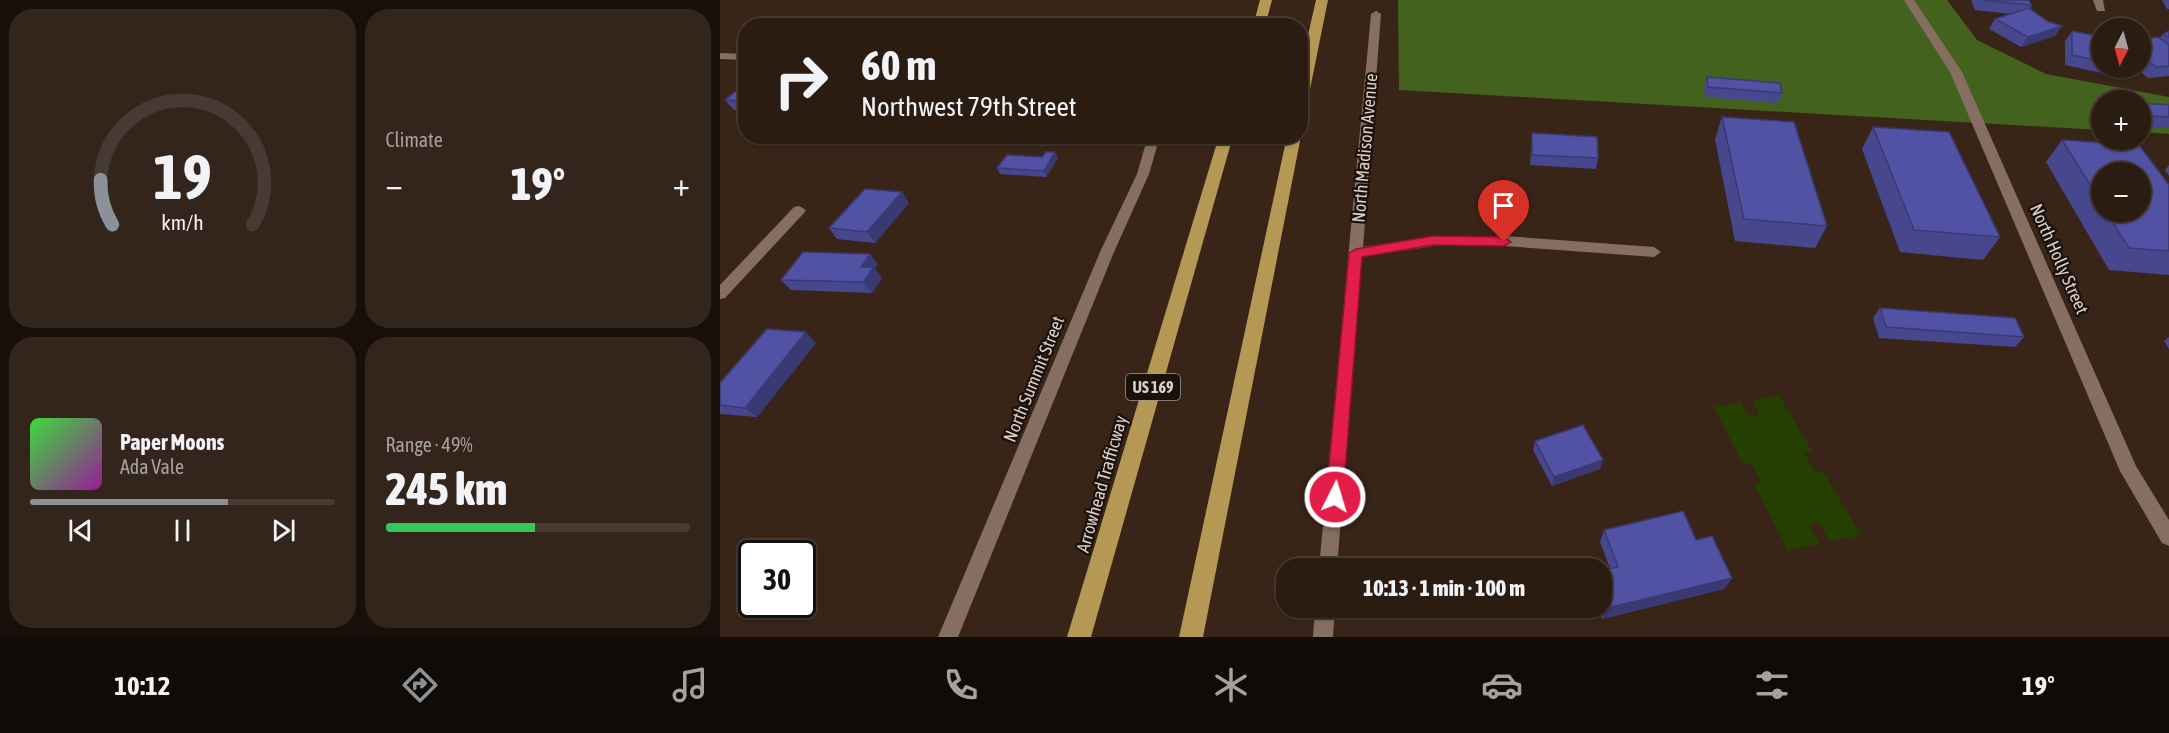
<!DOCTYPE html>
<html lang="en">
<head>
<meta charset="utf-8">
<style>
	body { margin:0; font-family:"Asap Condensed",sans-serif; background:#33251b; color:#f1f3f6; height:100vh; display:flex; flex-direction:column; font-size:22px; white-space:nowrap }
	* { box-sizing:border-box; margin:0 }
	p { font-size:20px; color:#a6a19f }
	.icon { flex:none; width:33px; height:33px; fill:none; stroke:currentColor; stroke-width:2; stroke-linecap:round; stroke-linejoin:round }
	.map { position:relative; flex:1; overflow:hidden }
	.side { display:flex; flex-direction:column; gap:9px; padding:9px; background:#180f0a; width:720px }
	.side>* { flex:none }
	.guide { position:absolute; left:18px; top:18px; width:570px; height:126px; border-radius:24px; box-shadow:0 2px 4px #0004,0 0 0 2px #473a32; background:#2b1c12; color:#f1f3f6; overflow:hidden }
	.needle { width:39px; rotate:186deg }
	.buttons { position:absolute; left:1371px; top:18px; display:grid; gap:12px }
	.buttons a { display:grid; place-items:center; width:60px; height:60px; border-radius:50%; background:#2b1c12; box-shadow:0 2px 4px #0004,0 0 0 2px #473a32; font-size:30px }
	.speed { position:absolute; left:18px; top:540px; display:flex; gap:12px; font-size:30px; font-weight:700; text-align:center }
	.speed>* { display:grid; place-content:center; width:78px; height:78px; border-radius:50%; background:#2b1c12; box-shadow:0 2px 4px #0004,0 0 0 2px #473a32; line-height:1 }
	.speed .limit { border:3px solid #111; border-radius:9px; background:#fff; color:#111 }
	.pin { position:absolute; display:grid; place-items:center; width:51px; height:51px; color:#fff; margin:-62px -26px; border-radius:50% 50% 50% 0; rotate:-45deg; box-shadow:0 0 6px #0007 }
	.pin .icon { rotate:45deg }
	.me { position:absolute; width:66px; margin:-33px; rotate:5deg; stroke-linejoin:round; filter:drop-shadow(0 0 4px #0008) }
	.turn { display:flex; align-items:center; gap:21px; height:126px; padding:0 24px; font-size:27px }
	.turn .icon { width:78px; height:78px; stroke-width:2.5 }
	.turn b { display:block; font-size:42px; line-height:51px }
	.big { font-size:45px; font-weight:800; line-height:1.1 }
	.side .card { flex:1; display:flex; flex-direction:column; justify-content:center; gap:9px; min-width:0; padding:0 21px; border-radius:24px; background:#33251b }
	.side .dial { align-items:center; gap:0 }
	.dial svg { height:156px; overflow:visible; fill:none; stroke:#473a32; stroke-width:7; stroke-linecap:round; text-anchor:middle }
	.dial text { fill:#f1f3f6; stroke:none }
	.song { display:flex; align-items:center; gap:18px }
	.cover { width:72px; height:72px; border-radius:9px; background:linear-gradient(135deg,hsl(120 70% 55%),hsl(300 70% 35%)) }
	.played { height:6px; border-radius:3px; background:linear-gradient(90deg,#8c9099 65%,#473a32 65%) }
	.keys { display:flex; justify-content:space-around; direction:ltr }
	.heat { display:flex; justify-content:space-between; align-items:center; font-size:33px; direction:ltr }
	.charge { height:9px; border-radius:4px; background:linear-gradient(90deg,#34c759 49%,#473a32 0) }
	.side .tiles { flex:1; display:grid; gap:9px; grid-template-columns:repeat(2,1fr) }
	.trip { position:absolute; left:556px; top:558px; width:336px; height:60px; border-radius:24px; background:#2b1c12; box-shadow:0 2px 4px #0004,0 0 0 2px #473a32; font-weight:800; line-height:60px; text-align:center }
	.dock { display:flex; height:96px; justify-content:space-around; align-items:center; background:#110b07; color:#a6a19f }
	.dock .icon { width:42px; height:42px }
	.dock .selected { color:#8c9099 }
	.dock b { font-size:27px; color:#f1f3f6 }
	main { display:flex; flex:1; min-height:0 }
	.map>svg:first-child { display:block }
	.green { fill:#243f00 }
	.forest { fill:#42621e }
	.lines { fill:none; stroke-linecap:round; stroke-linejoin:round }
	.street { fill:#866f60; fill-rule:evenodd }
	.highway { fill:#b49854; fill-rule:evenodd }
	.wall { fill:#46478d; fill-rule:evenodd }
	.shaded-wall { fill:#393973 }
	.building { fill:#5152a4; stroke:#393973; stroke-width:1.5 }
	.route { fill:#e11d48; stroke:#92132f; stroke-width:1.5 }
	.labels { text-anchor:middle; stroke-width:4.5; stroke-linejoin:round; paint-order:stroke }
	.shield { fill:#1a110b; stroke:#a2978f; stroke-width:1.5 }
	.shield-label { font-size:16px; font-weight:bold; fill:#ddd0c7 }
	.street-label { font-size:18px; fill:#ddd0c7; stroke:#1a110b }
</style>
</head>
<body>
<main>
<section class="side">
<div class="tiles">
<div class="card dial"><svg viewBox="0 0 100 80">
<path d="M14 69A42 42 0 1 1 86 69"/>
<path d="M14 69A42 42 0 0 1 8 46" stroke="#8c9099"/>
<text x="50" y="56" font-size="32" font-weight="700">19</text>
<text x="50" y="72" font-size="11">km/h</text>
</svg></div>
<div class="card"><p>Climate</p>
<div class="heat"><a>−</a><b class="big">19°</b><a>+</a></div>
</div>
<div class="card">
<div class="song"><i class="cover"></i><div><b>Paper Moons</b><p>Ada Vale</p></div></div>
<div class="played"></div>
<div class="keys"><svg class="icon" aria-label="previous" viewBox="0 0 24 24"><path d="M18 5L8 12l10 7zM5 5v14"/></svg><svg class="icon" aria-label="pause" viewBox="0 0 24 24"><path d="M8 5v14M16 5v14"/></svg><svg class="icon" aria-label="next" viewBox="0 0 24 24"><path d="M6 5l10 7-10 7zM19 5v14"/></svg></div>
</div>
<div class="card"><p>Range · 49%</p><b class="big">245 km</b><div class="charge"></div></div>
</div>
</section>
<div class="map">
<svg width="1449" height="637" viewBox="0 0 1449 637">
	<rect width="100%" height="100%" fill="#392518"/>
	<!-- green -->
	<path class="green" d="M1059,395L1092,451L1084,453L1095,472L1103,471L1141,535L1110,542L1099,522L1089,524L1099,544L1068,550L1034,484L1041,482L1031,463L1023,464L994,407L1021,402L1029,416L1039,415L1032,400Z"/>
	<!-- forest -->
	<path class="forest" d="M678,0H1227L1257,40L1326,74L1449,97V134L1421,132L1420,100H1382L1381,130L679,90Z"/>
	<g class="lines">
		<!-- street -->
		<path class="street" d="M1184,0H1194L1242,72L1416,466L1449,520V546L1442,543L1400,471L1230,72Z
			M1373,0H1383L1385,11H1377Z
			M656,11L661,14L643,247L713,236H785L934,247L941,252L934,257L785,246H713L642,257L617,568H599L651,14Z
			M0,53L26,54V60L0,59Z
			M428,136H440L429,174L394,252L238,637H218L380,252L417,174Z
			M79,206L86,210L84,213L5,298L0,299V285L74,207Z
			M595,608H615L613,637H593Z"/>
		<!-- highway -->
		<path class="highway" d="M540,0H552L545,26H533Z
			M596,0H608L587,104L580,108V70Z
			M580,135L581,136L483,637H459L567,136Z
			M499,136H513L371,637H347Z"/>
	</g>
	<!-- wall -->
	<path class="wall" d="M1251,0H1308L1312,5L1310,9L1335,36L1301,47L1269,29L1275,19L1292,14L1255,10Z
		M1442,0H1449V9H1447Z
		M1352,31L1382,37V68H1396L1391,75L1345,65V41Z
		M1449,31V76L1428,78L1416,68H1420V40L1440,38L1443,34Z
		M987,77L1062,93L1058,103L985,97L984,87Z
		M26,83V111L14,110L5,100Z
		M1420,103L1449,105V128L1420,126Z
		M1002,117L1107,226L1095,248L1015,241L995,139Z
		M1153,127L1280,237L1263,260L1180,252L1142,149Z
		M812,133L878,158L876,169L810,165Z
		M1342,140L1449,185V275L1389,270L1326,162ZM1382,172L1420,212H1382Z
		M322,157L338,158L326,177L280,174L277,168Z
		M1449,165V176L1445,170Z
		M189,203L155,243L117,239L109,228Z
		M158,264L155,269L162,278L152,293L71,290L61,280Z
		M1160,308L1304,337L1295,347L1159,338L1153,318Z
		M1449,337V349L1444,341Z
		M96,343L37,417L0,414V383Z
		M815,441L883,460L880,469L832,486L813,450Z
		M884,530L976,540L1012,578L1004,589L882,619L878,608H882V570L890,568L880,542Z"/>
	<!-- shaded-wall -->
	<path class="shaded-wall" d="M1342,26L1335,36L1301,47L1308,37Z
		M335,152L338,158L326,177L324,171Z
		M182,192L189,203L155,243L147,232Z
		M150,254L158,264L155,269L162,278L152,293L143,282L141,267Z
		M86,332L96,343L37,417L25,408Z
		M883,460L880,469L832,486L834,477Z
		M1012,578L1004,589L882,619L887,608Z"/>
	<!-- building -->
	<path class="building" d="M1262,0H1308L1312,5Z
		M1309,8L1327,21L1342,26L1308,37L1275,19Z
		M1352,31L1382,37V61L1352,55Z
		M1449,31V37L1443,34Z
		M1438,37L1449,45V66L1436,67L1420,54V40Z
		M987,77L1060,83L1062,93L988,87Z
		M26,83V101L5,100Z
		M1420,103L1449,105V117L1420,115Z
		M1002,117L1074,122L1107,226L1024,219Z
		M1153,127L1229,132L1280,237L1194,230Z
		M812,133L877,137L878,158L812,155Z
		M1342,140L1419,145L1449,185V251L1409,248L1386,212H1420V172H1382V204Z
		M326,152H335L324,171L277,168L287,155L322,157Z
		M145,189L182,192L147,232L109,228Z
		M83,252L150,254L141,267H154L143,282L61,280Z
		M1160,308L1295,318L1304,337L1166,327Z
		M47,329L86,332L25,408L0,405V383Z
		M863,425L883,460L834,477L815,441Z
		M963,511L976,540L992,536L1012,578L887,608L882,596V570L898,567L884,530Z"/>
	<!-- route -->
	<path class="route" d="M713,236L784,237L791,242L784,246L713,245L642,257L623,497L620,502L615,505L609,502L606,497L629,253L636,249Z"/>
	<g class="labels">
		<!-- shield labels -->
		<rect class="shield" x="406" y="374" width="54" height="26" rx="4.5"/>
		<g class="shield-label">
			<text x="433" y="393">US 169</text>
		</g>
		<!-- street labels -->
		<g class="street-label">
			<text transform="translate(645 148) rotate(-85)" y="6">North Madison Avenue</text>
			<text transform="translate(1339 259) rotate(66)" y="6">North Holly Street</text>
			<text transform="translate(314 379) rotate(-68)" y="6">North Summit Street</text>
			<text transform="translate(382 484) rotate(-74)" y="6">Arrowhead Trafficway</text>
		</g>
	</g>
</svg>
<div class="buttons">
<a><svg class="needle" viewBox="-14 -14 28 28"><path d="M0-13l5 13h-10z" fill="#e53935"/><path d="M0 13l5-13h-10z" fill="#a6a19f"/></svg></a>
<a>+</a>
<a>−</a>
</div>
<div class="speed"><div class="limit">30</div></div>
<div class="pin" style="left:784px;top:242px;background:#d93025"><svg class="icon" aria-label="arrive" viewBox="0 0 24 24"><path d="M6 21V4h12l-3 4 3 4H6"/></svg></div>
<svg class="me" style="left:615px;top:497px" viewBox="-20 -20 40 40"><circle r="17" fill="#e11d48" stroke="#fff" stroke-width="3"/><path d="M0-11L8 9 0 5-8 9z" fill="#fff"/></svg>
<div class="trip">10:13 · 1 min · 100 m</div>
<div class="guide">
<div class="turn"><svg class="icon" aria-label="right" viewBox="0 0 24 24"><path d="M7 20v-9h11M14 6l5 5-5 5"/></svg><div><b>60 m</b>Northwest 79th Street</div></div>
</div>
</div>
</main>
<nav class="dock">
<b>10:12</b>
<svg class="icon selected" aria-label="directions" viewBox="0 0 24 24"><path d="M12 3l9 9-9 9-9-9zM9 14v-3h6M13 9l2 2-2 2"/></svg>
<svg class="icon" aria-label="music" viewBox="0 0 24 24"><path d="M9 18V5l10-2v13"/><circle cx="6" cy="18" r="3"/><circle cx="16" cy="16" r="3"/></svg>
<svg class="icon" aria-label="phone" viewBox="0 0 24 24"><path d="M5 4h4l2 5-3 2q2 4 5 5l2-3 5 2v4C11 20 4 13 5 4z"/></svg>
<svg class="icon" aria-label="climate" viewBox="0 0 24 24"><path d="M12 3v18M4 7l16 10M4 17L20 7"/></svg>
<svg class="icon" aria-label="car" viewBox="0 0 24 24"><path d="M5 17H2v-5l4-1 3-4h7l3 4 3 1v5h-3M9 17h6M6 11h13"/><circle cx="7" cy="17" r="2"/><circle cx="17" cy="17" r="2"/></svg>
<svg class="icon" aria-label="filters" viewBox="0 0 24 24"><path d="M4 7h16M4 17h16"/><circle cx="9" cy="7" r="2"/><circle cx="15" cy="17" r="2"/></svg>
<b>19°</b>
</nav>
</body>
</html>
